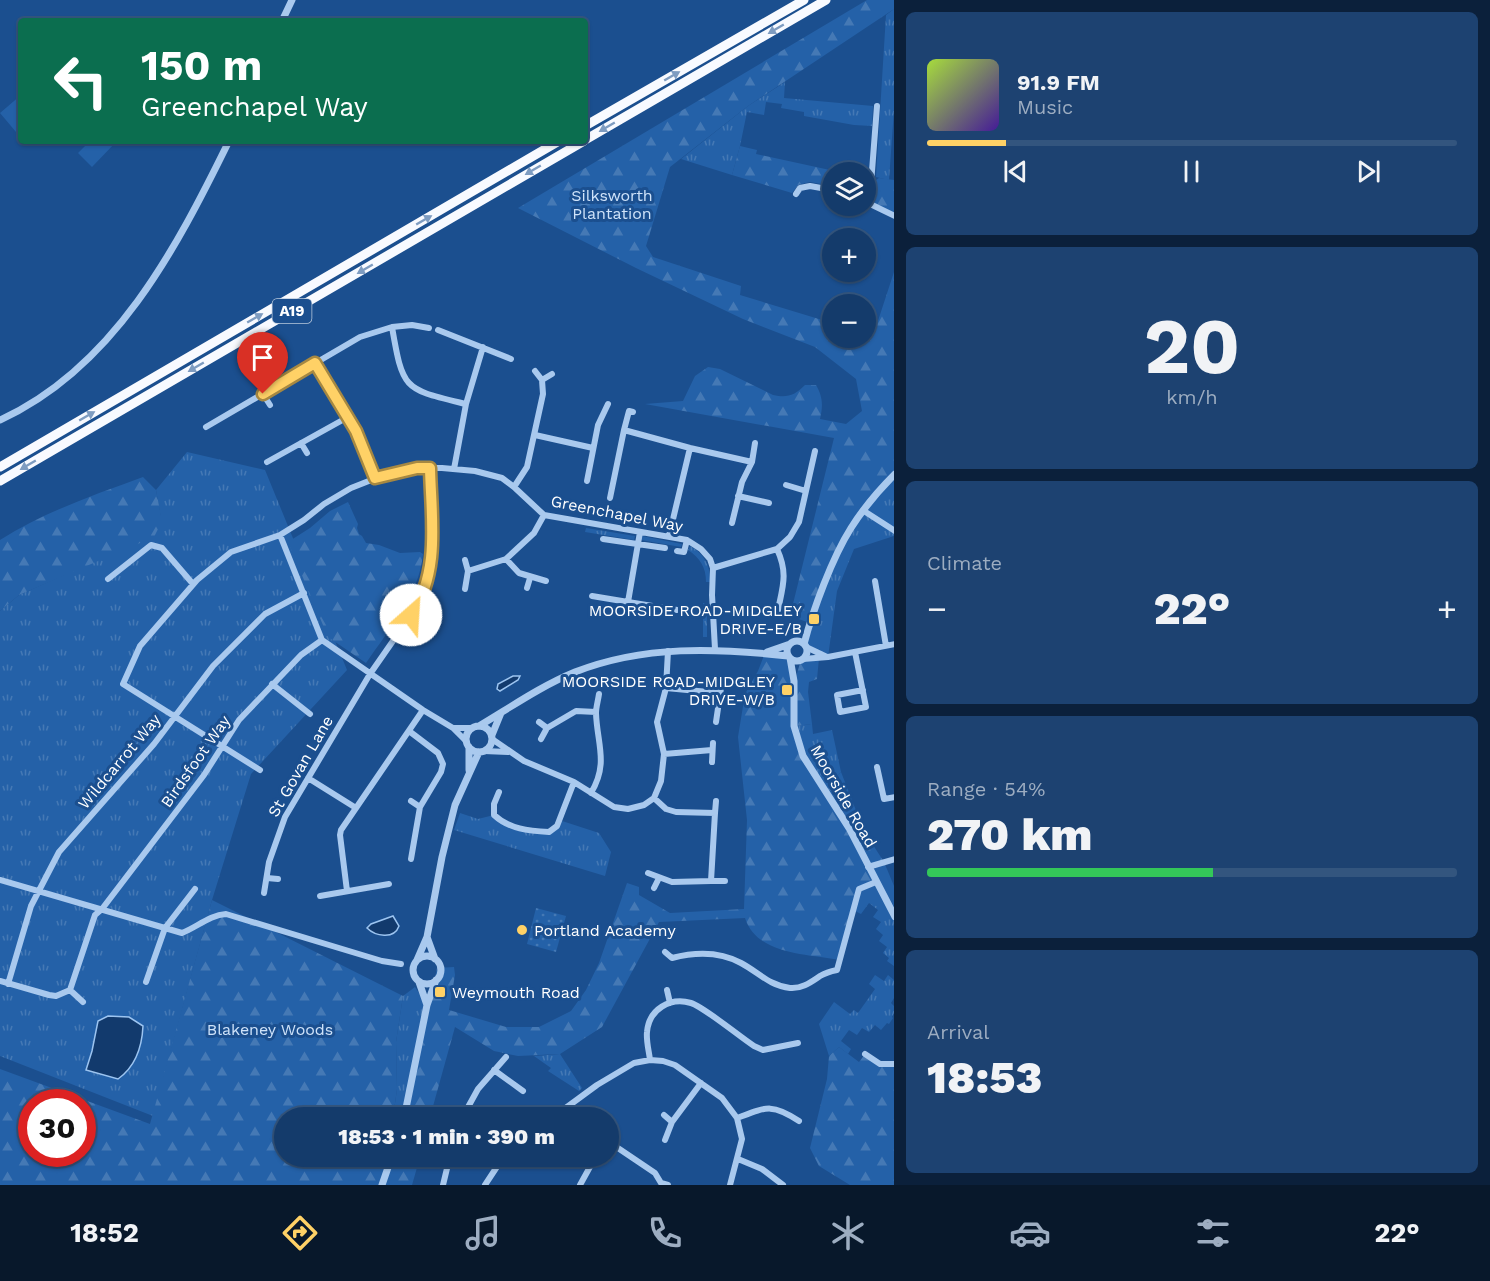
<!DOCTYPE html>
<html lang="en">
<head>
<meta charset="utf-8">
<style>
	body { margin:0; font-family:"Work Sans",sans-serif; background:#1d4271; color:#f1f3f6; height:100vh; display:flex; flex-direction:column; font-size:22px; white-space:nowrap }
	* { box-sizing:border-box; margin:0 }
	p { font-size:20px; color:#9dadc1 }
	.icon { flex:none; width:33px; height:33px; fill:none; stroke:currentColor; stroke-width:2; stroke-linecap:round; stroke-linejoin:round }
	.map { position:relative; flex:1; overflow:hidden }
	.sheet { display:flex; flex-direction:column; gap:12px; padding:12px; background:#0b203b; width:596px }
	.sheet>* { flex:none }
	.hud { position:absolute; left:18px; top:18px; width:570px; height:126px; border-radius:6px; box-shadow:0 2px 4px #0004,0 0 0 2px #33557e; background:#0b6e4f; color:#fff; overflow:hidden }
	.tools { position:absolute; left:822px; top:162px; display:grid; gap:12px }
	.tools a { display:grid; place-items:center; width:54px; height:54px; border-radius:50%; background:#143b6b; box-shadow:0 2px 4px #0004,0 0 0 2px #33557e; font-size:30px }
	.speed { position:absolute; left:18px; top:1089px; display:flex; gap:12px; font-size:30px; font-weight:700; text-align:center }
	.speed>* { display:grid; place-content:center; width:78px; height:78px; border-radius:50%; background:#143b6b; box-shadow:0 2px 4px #0004,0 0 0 2px #33557e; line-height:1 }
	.speed .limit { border:9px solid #d22; background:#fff; color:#111 }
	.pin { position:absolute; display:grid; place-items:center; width:51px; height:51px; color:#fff; margin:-62px -26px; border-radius:50% 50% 50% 0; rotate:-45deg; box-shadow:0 0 6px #0007 }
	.pin .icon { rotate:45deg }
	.me { position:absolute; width:66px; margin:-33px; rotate:26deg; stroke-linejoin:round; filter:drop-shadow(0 0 4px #0008) }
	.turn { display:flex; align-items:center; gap:21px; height:126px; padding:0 24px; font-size:27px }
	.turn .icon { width:78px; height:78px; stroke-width:2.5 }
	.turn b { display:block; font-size:42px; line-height:51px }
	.big { font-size:45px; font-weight:800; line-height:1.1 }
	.sheet .widget { flex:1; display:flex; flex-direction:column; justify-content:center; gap:9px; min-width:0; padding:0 21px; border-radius:9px; background:#1d4271 }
	.sheet .dial { align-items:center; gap:0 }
	.dial b { font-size:78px; line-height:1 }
	.song { display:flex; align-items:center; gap:18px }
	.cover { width:72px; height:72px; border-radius:9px; background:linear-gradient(135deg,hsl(80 70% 55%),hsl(260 70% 35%)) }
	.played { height:6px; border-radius:3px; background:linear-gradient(90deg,#ffd166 15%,#33557e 15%) }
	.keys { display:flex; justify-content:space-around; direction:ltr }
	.heat { display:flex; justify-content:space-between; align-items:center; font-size:33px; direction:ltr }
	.charge { height:9px; border-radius:4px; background:linear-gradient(90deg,#34c759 54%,#33557e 0) }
	.trip { position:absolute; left:274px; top:1107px; width:345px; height:60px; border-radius:30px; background:#143b6b; box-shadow:0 2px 4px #0004,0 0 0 2px #33557e; font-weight:800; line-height:60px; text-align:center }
	.tab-bar { display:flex; height:96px; justify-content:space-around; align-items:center; background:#08182b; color:#9dadc1 }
	.tab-bar .icon { width:42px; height:42px }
	.tab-bar .current { color:#ffd166 }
	.tab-bar b { font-size:27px; color:#f1f3f6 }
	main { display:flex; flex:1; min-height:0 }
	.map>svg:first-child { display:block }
	.grass { fill:url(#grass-tufts) }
	.forest { fill:url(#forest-firs); fill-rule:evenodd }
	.park { fill:url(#park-dots) }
	.pitch { fill:#2461a8 }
	.water { fill:#123a6d; stroke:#9cc4f0; stroke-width:1.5 }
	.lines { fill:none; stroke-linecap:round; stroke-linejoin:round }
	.minor { stroke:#a9c9ee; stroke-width:6 }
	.tertiary { stroke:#a9c9ee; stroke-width:7 }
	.trunk { stroke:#f8faff; stroke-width:9 }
	.oneway { fill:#7e9cc1 }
	.route-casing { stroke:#a68842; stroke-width:15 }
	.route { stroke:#ffd166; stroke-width:10 }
	.poi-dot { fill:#ffd166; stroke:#1b4f8f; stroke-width:2 }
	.labels { text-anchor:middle; stroke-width:6; stroke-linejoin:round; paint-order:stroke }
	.shield { fill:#1b4f8f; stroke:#bbcadd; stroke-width:1.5 }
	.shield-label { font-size:15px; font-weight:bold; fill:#fff }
	.park-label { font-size:16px; fill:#cfe3fa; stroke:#1b4f8f }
	.street-label { font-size:16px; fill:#fff; stroke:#1b4f8f }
	.poi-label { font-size:16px; fill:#fff; stroke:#1b4f8f; text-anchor:end }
</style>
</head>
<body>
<main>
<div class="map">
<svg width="895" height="1185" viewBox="0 0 895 1185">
	<defs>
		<pattern id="grass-tufts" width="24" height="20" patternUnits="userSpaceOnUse" patternTransform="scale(1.5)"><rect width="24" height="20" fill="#2461a8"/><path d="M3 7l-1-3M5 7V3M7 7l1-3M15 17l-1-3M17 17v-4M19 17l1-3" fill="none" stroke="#4579b5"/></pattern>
		<pattern id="forest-firs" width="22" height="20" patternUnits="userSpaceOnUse" patternTransform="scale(1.5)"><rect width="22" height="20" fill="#2461a8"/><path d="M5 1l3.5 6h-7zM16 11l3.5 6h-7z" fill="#4579b5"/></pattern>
		<pattern id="park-dots" width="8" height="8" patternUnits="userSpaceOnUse" patternTransform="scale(1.5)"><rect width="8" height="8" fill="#2461a8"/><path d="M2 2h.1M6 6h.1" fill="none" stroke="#4579b5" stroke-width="1.8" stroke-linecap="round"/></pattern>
	</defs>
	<rect width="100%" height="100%" fill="#1b4f8f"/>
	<!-- grass -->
	<path class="grass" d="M894,9L895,95L889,180L876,177L886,15Z
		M785,82L784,98L873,106L872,126L854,125L804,116V112L781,108L782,104L766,102L764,115L747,112L740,146L732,175L681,159L748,106Z
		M187,452L265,470L347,670L251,774L212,900L153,1116L0,1056V611L19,595L64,575L161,518L156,490Z
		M894,474V536L854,549L837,591L828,657L806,647L810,623L851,527Z
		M586,528L635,536L634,540L585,532Z
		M642,536L682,544L681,547L641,540Z
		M690,546C704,553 711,567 710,582H706C706,567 700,558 688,550Z
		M703,603H707V637H703Z
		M812,724L813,734L832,730L841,772L823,788L803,756L794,726Z
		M460,813L478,819L494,815L503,823L549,832L559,820L599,833L611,852L605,876L454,830Z
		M876,882L894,917V966L887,961L889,958L883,953L887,947L879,941L883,935L876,929L881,922L873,917L878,910L869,903L861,914L853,910L859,889Z
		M875,975L884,981L888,975L894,980V998L891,1003L894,1006V1013L892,1017L893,1018L889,1024L887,1023L881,1030L875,1025L869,1032L862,1028L857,1035L849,1030L841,1041L851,1049L848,1054L839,1047L829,1056L819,1024L834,1002L850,1014L854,1010L858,1013L875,989L869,984Z
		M415,987L427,1005L404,1117L393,1118L397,1089L396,1042L403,996Z
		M560,1054L582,1088L579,1091L548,1071L551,1068L534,1056Z"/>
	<!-- forest -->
	<path class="forest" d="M867,0H894V9L748,106L670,167L646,246L653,257L741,286L740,295L832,323V338H866V331L876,327L894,272V474L851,528L810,623L790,616L834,438L645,404L683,401L695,376L708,367L720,369L773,395C787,398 794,396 805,385H816C823,397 823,406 820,419L846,424L862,411L856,379L815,347L743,319L636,268L518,208Z
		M740,146L757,150L756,154L839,172H832V186L810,182L798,185L792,193L732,175Z
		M879,178L894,180V216L866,202C865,191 870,184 879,178Z
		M143,477L156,490L162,521L154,537L19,595L0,611V540C44,512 94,495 143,477Z
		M348,502L358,524L357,528L359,534L362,536L366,543L379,545L400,553L420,552L423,554C419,596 389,629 366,663L328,637L288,542L310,528L330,511Z
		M765,653L788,656L795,680L801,660L819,658L817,679L809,682L808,692L812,724L795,726L803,756L823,788L841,772L864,831L884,862L894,886V917L876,882L859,889L840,960C807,954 757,955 745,918L659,922L602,1027L560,1054L518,1056L494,1051L455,1027L430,1117L404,1118L437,968L454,967L455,975L449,1010L506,1027H539L571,1011L586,990L599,963L627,883L639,887V895L670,913L744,909L747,820L738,737L745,694L758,671Z
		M212,900L403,996L396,1042L397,1089L393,1117L285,1118V1156L387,1157L383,1176L392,1157H420L412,1185H0V1069L150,1124ZM32,1102H82V1154H32Z
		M839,1047L859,1062L865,1054L880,1064H894V1185H850L819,1166L810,1148L827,1079L829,1056Z"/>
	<!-- park -->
	<path class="park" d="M536,908L566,916L556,952L527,944Z"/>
	<!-- pitch -->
	<path class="pitch" d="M21,95V128L16,132L0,113Z
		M90,141H117L92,167L78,153Z"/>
	<!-- water -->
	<path class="water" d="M513,676H520L518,680L500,691L497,689L498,684Z
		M393,916L399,926C394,940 375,936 367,928L371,924Z
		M108,1016L129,1017L143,1026C142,1047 135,1067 118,1079L86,1070L92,1051L98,1021Z"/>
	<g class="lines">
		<!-- minor -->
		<path class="minor" d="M796,194L800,188L810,186L832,190
			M866,195L871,184L877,106
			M866,202L895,216
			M392,327C403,391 404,389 466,404
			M438,330L511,359
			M315,363L356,431L375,478
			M535,371L542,380
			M263,394L270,405
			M206,427L360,337L392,327L412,325L429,328
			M624,430L629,411L633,412
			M535,435L593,448
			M301,443L307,453
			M267,462L348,417
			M454,469L466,404L483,347
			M587,481L598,425L608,404
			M786,485L806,491
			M514,487L527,467L543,394L542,380L552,374
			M738,496L769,503
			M610,498L624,430L690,448L752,462
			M864,511L895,531
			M732,523L742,482L752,462L755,443
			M640,532L628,602L677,610
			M280,535L322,640L423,710L453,728L466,741
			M669,536L690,448
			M603,539L665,548
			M777,549L790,537L799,522L815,451
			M677,551L684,552L687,540
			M506,559L519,573L546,581
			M465,560L468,571
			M713,568L777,549C789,575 782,588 777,615
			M108,579L151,545L162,548L193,584
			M875,581L886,646
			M527,588L530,578
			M465,589L468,571L506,559L534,533L544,515
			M592,596L628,602
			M806,647L827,657
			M855,652L866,707L840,712L837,695L863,690
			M803,659L828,657L895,644
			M272,684L310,714
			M666,688L719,693
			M539,722L547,728L576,711L596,712
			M716,722L721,688
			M454,728H471
			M409,731L438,753L443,764L441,772L420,807L411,859
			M492,739L524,761L574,782L614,807L628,809L644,805L654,798L661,781L664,754L657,722L666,688L668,651
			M541,739L547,728
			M484,751L508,752
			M664,754L712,750
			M712,762L713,743
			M877,767L884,799L895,797
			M260,770L123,684L140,646L197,580L231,552L280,535L304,520L324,504L351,488L384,475L417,468H442L475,471L502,478L514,487L544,515L687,540L701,549L710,559L713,568L712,595L715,649
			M308,778L356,808
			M499,792L494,804V815C509,829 529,831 549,832L557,826L574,782
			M591,793C609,763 597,744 596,713C596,707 598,701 599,694
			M411,801L420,807
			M715,813L716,801
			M868,867L895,859
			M648,873L672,882L711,881L715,813L676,812L666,809L654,798
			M267,878L278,879
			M0,880L182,933C197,927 210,915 226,914L382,961L401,964
			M711,881H725
			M654,888L659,878
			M347,891L340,835L341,830L423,710
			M264,893L269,862L285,817L370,674L418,605L428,577L433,550L430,468
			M320,896L389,884
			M665,952L672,958C695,952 719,951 741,963C758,972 770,986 790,988C802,989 811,982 820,976C825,973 832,971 837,970L859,889L876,882
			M0,981L49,995L56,996L70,990
			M146,982L165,928L195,889
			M8,984L31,906L59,852L154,744L213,666L265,614L304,593
			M667,990L670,1003
			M83,1002L70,990L95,915L102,909L204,775L239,720L301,655L322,640
			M865,1054L880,1064H895
			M650,1060C649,1051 646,1041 647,1032C649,1009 670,997 691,1003C704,1007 740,1037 754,1046L763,1050L798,1043
			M494,1070L523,1091
			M664,1115L672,1122
			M462,1118L478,1089L506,1057
			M552,1118L597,1085L634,1063L650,1060L663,1061L675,1065L722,1098L737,1118L742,1139L730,1185
			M737,1118C766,1107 772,1103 799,1121
			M665,1140L672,1122L701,1083
			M609,1142L655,1173L661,1183L668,1185
			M738,1159L762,1169L783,1185
			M443,1185L450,1156
			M485,1185L504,1156
			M580,1185L591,1165"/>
		<!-- tertiary -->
		<path class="tertiary" d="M282,21L292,0
			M0,420C114,368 176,249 229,141
			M787 651a10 10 0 1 1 20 0a10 10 0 1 1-20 0Z
			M804,644C813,610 832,558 851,528C863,509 879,490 895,474
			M767,652L790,644
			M790,658L794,681V726L803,756L849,828L895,917
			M466 739a13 13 0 1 1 26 0a13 13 0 1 1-26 0Z
			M479,726C511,707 541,686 575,672C644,645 716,648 788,656
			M492,735L501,713
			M469,747V770
			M427,937L435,959
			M413 970a14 14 0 1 1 28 0a14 14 0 1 1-28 0Z
			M417,960L427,937L442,857L455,805L479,752
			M419,982L427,1005
			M404,1118L427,1005L436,980
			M382,1185L392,1156"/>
		<!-- trunk -->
		<path class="trunk" d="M585,126L804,0
			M585,140L826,0
			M0,467L559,141
			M0,481L584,141"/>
	</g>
	<!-- one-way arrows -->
	<defs><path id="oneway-solid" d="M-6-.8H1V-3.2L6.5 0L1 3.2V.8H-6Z" transform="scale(1.5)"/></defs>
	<g class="oneway">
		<use href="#oneway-solid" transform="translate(776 29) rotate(150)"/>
		<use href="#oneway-solid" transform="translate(672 76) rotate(-30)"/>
		<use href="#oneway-solid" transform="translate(607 127) rotate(150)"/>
		<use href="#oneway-solid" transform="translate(533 170) rotate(150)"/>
		<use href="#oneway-solid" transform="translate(424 220) rotate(-30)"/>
		<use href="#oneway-solid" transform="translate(365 269) rotate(150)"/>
		<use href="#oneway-solid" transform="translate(255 318) rotate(-30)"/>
		<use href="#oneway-solid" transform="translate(196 367) rotate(150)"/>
		<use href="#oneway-solid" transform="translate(87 416) rotate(-30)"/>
		<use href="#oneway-solid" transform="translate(28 465) rotate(150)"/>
	</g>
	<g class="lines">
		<!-- route casing -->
		<g class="route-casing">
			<path id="route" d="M263,394L315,363L356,431L375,478L417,468H430C431,517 441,572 411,615"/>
		</g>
		<!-- route -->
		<use href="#route" class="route"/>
	</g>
	<!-- markers -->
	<g class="poi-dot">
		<rect x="808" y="613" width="12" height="12" rx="3"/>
		<rect x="781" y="684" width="12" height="12" rx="3"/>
		<circle cx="522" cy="930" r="6"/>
		<rect x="434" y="986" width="12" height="12" rx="3"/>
	</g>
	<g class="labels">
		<!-- shield labels -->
		<rect class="shield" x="272.5" y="299" width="39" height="24" rx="4.5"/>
		<g class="shield-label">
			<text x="292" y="316">A19</text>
		</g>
		<!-- park labels -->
		<g class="park-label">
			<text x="612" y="201">Silksworth<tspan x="612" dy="18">Plantation</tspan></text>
			<text x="270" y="1035">Blakeney Woods</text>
		</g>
		<!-- street labels -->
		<g class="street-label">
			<text transform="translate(617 513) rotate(11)" y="6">Greenchapel Way</text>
			<text transform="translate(119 761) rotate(-50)" y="6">Wildcarrot Way</text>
			<text transform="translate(195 761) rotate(-55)" y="6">Birdsfoot Way</text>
			<text transform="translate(300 766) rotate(-60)" y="6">St Govan Lane</text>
			<text transform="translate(844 796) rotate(60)" y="6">Moorside Road</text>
		</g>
		<!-- poi labels -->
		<g class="poi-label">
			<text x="802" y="616">MOORSIDE ROAD-MIDGLEY<tspan x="802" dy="18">DRIVE-E/B</tspan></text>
			<text x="775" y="687">MOORSIDE ROAD-MIDGLEY<tspan x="775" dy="18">DRIVE-W/B</tspan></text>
			<text x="534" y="936" text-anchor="start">Portland Academy</text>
			<text x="452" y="998" text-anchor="start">Weymouth Road</text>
		</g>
	</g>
</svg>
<div class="tools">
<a><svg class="icon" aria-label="layers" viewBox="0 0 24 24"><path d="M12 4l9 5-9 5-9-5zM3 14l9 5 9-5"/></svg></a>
<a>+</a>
<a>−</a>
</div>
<div class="speed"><div class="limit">30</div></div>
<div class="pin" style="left:263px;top:394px;background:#d93025"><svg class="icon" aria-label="arrive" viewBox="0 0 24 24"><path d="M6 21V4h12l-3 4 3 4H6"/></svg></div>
<svg class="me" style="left:411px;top:615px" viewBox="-20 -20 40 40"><circle r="19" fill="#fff"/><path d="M0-13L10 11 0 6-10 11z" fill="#ffd166"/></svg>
<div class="trip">18:53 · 1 min · 390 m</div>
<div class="hud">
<div class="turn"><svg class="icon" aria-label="left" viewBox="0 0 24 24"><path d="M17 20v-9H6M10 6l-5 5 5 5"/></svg><div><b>150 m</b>Greenchapel Way</div></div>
</div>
</div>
<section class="sheet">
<div class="widget">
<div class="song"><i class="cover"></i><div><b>91.9 FM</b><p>Music</p></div></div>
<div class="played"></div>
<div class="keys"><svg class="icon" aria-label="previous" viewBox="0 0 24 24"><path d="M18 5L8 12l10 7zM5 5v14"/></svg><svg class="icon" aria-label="pause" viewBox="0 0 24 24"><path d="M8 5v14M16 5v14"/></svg><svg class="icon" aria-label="next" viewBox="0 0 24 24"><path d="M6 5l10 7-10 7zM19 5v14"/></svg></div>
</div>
<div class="widget dial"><b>20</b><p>km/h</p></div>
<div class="widget"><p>Climate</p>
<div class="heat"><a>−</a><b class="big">22°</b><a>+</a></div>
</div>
<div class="widget"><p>Range · 54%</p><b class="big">270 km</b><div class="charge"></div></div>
<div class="widget"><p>Arrival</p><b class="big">18:53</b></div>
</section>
</main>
<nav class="tab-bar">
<b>18:52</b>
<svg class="icon current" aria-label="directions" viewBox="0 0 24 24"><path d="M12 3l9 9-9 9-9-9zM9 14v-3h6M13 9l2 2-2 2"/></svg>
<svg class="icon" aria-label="music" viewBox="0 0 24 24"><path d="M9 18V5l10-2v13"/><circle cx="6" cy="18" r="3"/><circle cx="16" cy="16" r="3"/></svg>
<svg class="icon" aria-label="phone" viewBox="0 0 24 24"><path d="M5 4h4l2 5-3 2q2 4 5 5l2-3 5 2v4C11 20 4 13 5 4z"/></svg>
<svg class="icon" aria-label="climate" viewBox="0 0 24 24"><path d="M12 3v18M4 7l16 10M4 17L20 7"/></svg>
<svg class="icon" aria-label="car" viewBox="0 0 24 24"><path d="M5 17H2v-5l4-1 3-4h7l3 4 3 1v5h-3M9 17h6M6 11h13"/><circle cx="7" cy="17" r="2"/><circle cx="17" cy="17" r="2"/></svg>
<svg class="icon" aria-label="filters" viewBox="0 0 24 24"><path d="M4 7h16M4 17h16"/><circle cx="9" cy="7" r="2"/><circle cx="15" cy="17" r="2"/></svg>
<b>22°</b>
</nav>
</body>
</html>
